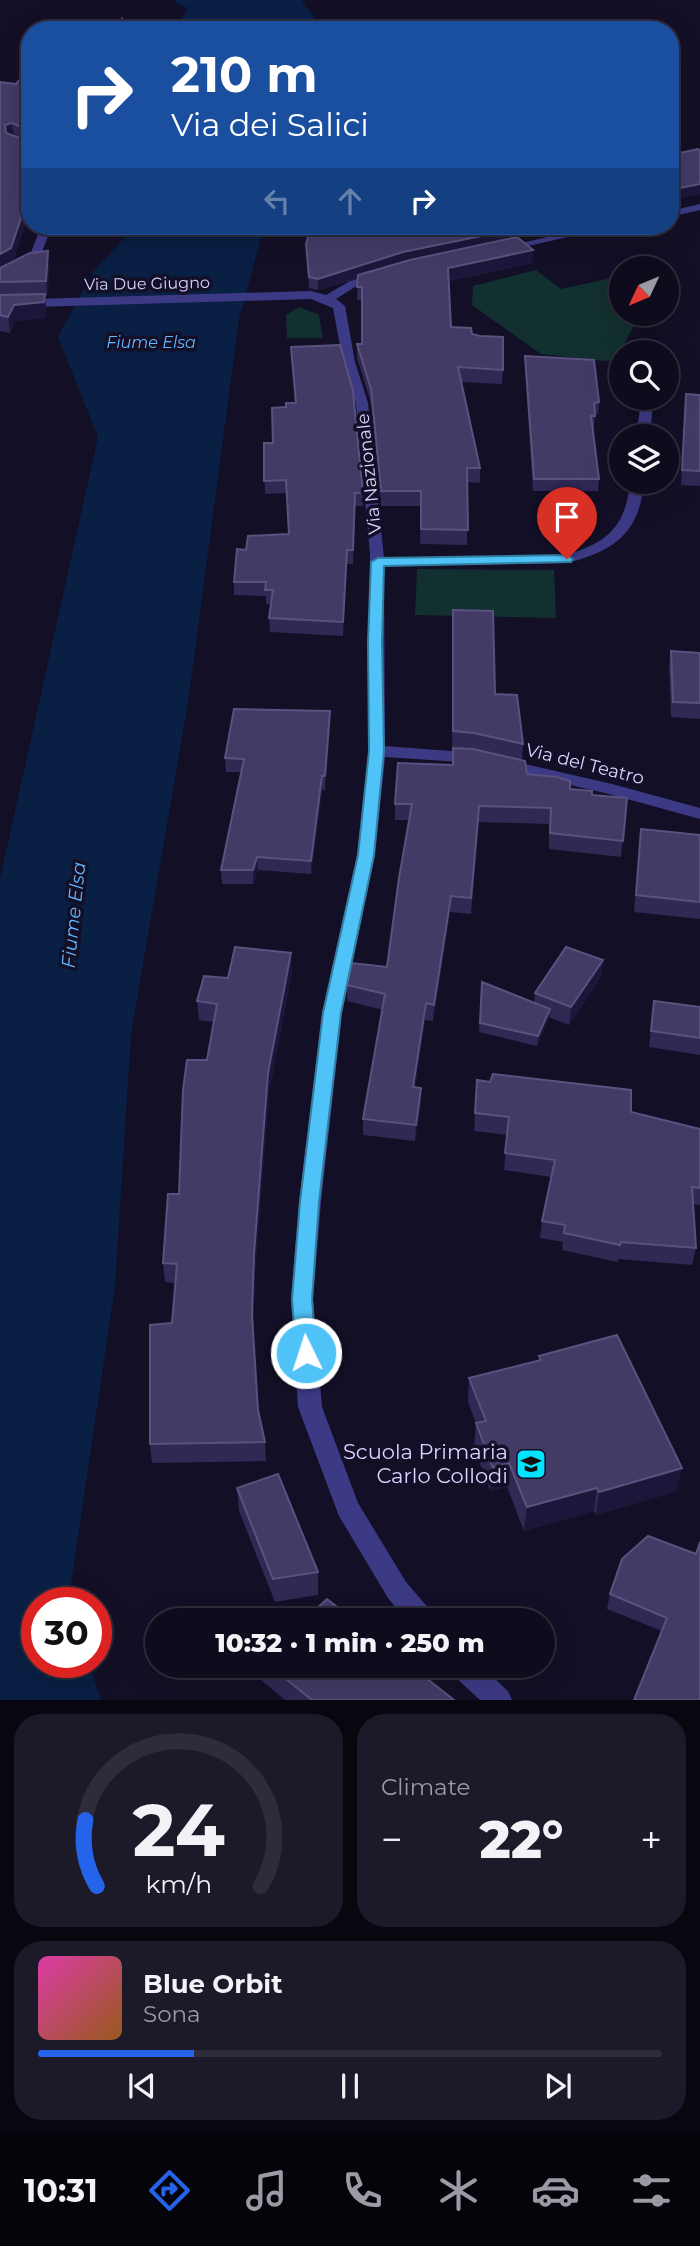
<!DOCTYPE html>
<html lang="en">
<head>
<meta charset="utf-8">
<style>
	body { margin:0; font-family:Montserrat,sans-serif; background:#1c1929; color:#f1f3f6; height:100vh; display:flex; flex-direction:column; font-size:26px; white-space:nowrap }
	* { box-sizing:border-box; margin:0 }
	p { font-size:23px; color:#9b9ba3 }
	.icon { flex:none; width:38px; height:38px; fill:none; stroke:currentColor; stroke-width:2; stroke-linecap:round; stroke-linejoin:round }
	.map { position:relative; height:1700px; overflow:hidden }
	.drawer { display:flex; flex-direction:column; gap:14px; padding:14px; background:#08060f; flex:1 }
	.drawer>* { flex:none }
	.hud { position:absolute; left:21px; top:21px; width:658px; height:214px; border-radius:28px; box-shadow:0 7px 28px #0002,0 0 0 2px #2e2b3b; background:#1a4fa0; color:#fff; overflow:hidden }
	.needle { width:46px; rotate:226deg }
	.fabs { position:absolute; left:609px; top:256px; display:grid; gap:14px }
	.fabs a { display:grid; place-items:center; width:70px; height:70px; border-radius:50%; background:#0e0b1c; box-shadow:0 7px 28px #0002,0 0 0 2px #2e2b3b; font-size:35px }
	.speed { position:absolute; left:21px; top:1587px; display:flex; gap:14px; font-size:35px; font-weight:700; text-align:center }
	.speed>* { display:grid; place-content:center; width:91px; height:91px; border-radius:50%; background:#0e0b1c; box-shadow:0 7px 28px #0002,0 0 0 2px #2e2b3b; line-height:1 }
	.speed .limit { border:10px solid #d22; background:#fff; color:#111 }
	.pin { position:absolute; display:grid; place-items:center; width:60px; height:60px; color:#fff; margin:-72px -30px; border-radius:50% 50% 50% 0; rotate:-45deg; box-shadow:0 0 7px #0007 }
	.pin .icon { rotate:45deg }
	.me { position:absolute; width:77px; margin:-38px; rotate:356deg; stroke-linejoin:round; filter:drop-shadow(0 0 5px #0008) }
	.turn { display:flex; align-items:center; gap:24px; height:147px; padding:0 35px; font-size:32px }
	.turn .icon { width:91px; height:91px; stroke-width:2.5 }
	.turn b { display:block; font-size:49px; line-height:60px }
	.lanes { display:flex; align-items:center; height:66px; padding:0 35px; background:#0003; justify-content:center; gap:35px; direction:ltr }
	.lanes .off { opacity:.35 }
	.big { font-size:52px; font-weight:800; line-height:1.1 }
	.drawer .tile { flex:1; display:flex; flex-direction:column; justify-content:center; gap:10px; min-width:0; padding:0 24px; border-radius:28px; background:#1c1929 }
	.drawer .dial { align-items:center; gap:0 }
	.dial svg { height:182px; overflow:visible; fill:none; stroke:#2e2b3b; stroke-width:7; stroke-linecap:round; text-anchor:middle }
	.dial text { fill:#f1f3f6; stroke:none }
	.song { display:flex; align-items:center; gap:21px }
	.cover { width:84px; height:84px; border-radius:10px; background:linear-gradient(135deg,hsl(320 70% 55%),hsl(30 70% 35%)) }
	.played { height:7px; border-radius:4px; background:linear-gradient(90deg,#2563eb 25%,#2e2b3b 25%) }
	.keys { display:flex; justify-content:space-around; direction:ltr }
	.heat { display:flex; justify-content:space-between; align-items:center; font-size:38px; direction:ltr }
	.drawer .tiles { flex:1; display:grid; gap:14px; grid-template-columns:1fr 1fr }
	.tile:last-child { grid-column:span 2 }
	.trip { position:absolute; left:145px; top:1608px; width:410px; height:70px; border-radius:35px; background:#0e0b1c; box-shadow:0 7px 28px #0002,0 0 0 2px #2e2b3b; font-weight:800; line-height:70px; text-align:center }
	.tabs { display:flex; height:112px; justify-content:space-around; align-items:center; background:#06040b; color:#9b9ba3 }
	.tabs .icon { width:49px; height:49px }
	.tabs .selected { color:#2563eb }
	.tabs b { font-size:32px; color:#f1f3f6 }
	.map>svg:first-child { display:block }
	.green { fill:#12302f }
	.water { fill:#0a1f44 }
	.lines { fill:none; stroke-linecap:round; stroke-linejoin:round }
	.minor { fill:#3d3a85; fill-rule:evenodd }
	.wall { fill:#312854 }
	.shaded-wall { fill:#1d163a }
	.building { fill:#433a66; stroke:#5a527e; stroke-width:2 }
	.route { fill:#4fc3f7; stroke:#337fa1; stroke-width:2 }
	.labels { text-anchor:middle; stroke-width:7; stroke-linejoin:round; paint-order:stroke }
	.far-street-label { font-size:16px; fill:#d9d4ff; stroke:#130f26 }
	.far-water-label { font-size:16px; font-style:italic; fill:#62b6ff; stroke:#130f26 }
	.street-label { font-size:18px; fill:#d9d4ff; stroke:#130f26 }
	.water-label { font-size:19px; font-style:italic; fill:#62b6ff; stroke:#130f26 }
	.near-poi-label { font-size:21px; fill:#d9d4ff; stroke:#130f26; text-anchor:end }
</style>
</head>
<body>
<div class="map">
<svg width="700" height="1700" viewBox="0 0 700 1700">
	<rect width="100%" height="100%" fill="#130f26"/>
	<!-- green -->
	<path class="green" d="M536,270L561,289L621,276V313H641L614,362L541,354L472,305L473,286Z
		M299,307L319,315L323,338H287L286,315Z
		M417,569L554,570L556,618L415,615Z"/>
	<!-- water -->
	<path class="water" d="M177,0H301L321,26L320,30H172L188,9L174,1Z
		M135,226H264L239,319L188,702L131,1034L115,1286L69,1597L71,1603H37V1662L89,1663L101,1700H0V879L98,437L58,337L93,272Z"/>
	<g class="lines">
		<!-- minor -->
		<path class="minor" d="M700,204V210L670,217V211Z
			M41,226H52L38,262L0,281V273L29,258Z
			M596,226H617L501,252L495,249Z
			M379,273L383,274V278L358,285L336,299L345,306L355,362L368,403L384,558L566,555C609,542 626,526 630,481H644C640,532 615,551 567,563L384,566L385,746L476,753L484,758L476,763L385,757L375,855L342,1013L321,1202L313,1299L322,1407L358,1503L406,1582L431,1611L435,1620H406L388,1598L339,1516L298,1407L291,1299L299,1202L322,1013L357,855L369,751L370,554L356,403L343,362L333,308L311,299L0,308V300L311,291L326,295L350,281Z
			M647,398L653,402L650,436H636L641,402Z
			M503,759L612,784L700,808V819L609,794L497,768L495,764Z
			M449,1666H481L508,1691L512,1700H480L453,1675Z"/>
	</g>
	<!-- wall -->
	<path class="wall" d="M30,68V162L27,174L14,261L50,266L47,296H45L46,309V318L15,321L10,333L0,331V82L16,84Z
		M311,226H554L506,237L505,240L533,250L532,263L449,281L451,327L472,334L503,370L502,384L461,382L480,468V483L467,482V545L420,544L421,506H381L371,403L357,358V344H362V300H357L358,278L318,290L309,288L306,244Z
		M291,347L363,493V506H355L353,564H347L343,636L270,632L269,618L271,604H266V596L234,595V582L246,550L289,534L287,493L265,494L264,443H273L286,407L295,403Z
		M525,356L599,402L598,414H595L594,428H593L599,479L598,491H533L525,368Z
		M686,394L700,395V486L681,485Z
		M453,610L495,694L523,744L522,760L527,774L592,795L627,798L621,857L549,849V824L479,822L471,914L450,912L433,1021L425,1020L415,1088H421V1105L415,1141L363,1135V1119L383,1010L347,1001V985L387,967L410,820H395V804L452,765Z
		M671,651L700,653V719L671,717L669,666Z
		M330,724L325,790H322L311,874L258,870L253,884H222L221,870L241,772H226L225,758Z
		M641,829L700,835V919L634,912Z
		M603,960L601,977L569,1025L549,1017L537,1046L479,1032L482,982L534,1002L535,993Z
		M292,972L269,1092L255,1273L253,1333L258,1410L265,1442L266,1461L152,1463L150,1444L172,1323L175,1283L165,1282L163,1263L179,1194L214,1022L199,1020L197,1001L228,978Z
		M654,1001L700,1007V1055L649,1047Z
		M477,1080L631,1112L700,1129V1205L693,1204L696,1248L692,1265L618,1259V1262L562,1250L563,1242L540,1238L542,1221L551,1177L504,1170L507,1135L474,1131Z
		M539,1356L677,1491L596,1515L594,1511L524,1531L507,1487L490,1491L474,1447L476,1423L468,1402L469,1378L539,1361Z
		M237,1488L318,1572V1595L275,1602L239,1511Z
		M696,1554L700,1700L662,1631L607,1609L610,1594Z
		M261,1666H411L454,1700H285L262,1681Z"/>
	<!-- shaded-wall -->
	<path class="shaded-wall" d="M12,123L14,138L7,139L5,125Z
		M30,142V162L24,188L22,173Z
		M700,184V195L670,200V190Z
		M30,191V211L13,263L0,270V254Z
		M505,226H554L506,237L505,242L402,263L318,290V279L403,252Z
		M533,250L532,263L448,281V268Z
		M48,251L50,266L47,296L46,281Z
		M45,294L46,309V318L15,321L10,333L8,317L14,305Z
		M347,550V564L343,636V622Z
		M330,711V724L325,790V776Z
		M322,776V790L311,874V861Z
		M257,857L258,870L253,884V870Z
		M451,896L450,912L433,1021L434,1005Z
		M291,953L292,972L269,1092L255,1273L253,1334L252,1315L254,1254L268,1073Z
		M603,960L601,977L569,1025L571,1007Z
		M426,1003L425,1020L413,1104V1087Z
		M550,1009L549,1018L537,1046L538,1036Z
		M421,1088V1105L415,1141L416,1125Z
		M509,1463L507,1487L490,1491L493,1468Z
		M682,1468L677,1491L596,1515L599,1492Z
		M597,1488L594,1511L524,1531L527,1507Z"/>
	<!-- building -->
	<path class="building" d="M122,19L125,30H117Z
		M30,68V131L12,123L5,125L6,133L30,142L22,173L30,174V191L11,248L0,254V82L16,84Z
		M698,149L700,151V184L670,190V155Z
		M311,226H505L500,227L506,231L403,252L318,279L309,277L306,244Z
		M517,237L533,250L448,268L451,327L471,328L472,334L480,336L503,337V370L458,367L480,468H467L468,530L421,529V491H381L371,389L357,344H362V287H357L358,275L410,260Z
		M48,251L46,281L0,282V268L30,253Z
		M45,294L44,302L14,305L8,317L0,315V295Z
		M340,345L353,391L363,493H355L353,550H347L343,622L269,618L273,590H265L266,582H234L237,549L246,550L248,536L289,534L286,480L264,481V443H273L272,408L286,407V403H296L291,347Z
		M525,356L594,360L599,402L594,403L595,416H591L599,479H534Z
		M686,394L700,395V471L682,470Z
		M453,610L493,611L495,694L517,695L523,744L474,733L453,731Z
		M671,651L700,653V703L673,702Z
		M234,709L330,711L325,776H322L311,861L257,857L253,870H221L244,759L225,758Z
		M453,748L473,749L525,761L527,774L557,777L570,781V789L592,791V795L627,798L623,841L550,833L551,808L479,806L471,898L451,896L434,1005L426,1003L413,1087L421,1088L416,1125L363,1119L385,994L347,985L352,963L387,967L399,878L412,804H395L398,763L453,765Z
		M641,829L700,835V902L636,895Z
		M235,947L291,953L268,1073L254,1254L252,1315L258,1410L265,1442L150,1444V1325L172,1323L177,1264L163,1263L168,1194H179L183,1090L187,1060H207L217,1004L197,1001L204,976L228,978Z
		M566,947L603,960L571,1007L535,993Z
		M482,982L550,1009L538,1036L480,1023Z
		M654,1001L700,1007V1038L651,1031Z
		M493,1074L631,1090V1112L700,1129V1188L692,1187L696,1248L621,1242L620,1245L564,1233L565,1225L542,1221L555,1160L505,1153L509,1117L475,1113L477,1080L490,1082Z
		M617,1335L682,1468L599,1492L597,1488L527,1507L509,1463L493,1468L476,1423L486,1421L469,1378L541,1360L539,1356Z
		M278,1474L318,1572L273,1579L237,1488Z
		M648,1536L696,1554L700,1542V1700H634L667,1618L610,1594L622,1559Z
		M327,1599L354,1620H304Z
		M270,1666H411L454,1700H312Z"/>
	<!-- route -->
	<path class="route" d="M567,555L573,559L571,562L384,566L382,643L384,751L374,855L341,1013L319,1202L312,1299L316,1353L313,1359L306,1362L299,1359L296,1353L292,1299L300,1202L323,1013L358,855L369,751L368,643L371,562L378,558Z"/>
	<!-- icons -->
	<defs>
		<g id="school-square" transform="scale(1.575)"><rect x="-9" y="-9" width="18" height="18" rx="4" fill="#00e5ff" stroke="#130f26"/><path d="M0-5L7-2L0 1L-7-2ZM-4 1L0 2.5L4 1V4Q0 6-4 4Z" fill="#111"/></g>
	</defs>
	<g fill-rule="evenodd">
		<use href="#school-square" x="531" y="1464"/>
	</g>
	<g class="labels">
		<!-- far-street labels -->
		<g class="far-street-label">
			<text transform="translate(147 283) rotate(-1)" y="6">Via Due Giugno</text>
		</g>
		<!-- far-water labels -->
		<g class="far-water-label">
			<text x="151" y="348">Fiume Elsa</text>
		</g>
		<!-- street labels -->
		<g class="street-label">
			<text transform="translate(369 474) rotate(-96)" y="6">Via Nazionale</text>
			<text transform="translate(585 764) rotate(14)" y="6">Via del Teatro</text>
		</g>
		<!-- water labels -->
		<g class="water-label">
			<text transform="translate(73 915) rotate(-84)" y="7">Fiume Elsa</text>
		</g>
		<!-- near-poi labels -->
		<g class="near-poi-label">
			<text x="508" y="1459">Scuola Primaria<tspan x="508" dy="24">Carlo Collodi</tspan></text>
		</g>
	</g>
</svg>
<div class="fabs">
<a><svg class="needle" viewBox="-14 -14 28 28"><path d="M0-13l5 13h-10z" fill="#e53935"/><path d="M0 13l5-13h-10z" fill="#9b9ba3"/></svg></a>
<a><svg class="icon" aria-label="search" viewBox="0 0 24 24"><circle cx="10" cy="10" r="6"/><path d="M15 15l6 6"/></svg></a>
<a><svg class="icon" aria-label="layers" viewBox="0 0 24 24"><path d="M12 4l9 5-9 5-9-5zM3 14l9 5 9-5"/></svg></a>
</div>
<div class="speed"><div class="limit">30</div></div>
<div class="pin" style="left:567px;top:559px;background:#d93025"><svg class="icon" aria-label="arrive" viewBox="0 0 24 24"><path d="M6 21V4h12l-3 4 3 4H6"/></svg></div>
<svg class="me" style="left:306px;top:1353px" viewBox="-20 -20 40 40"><circle r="17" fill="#4fc3f7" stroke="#fff" stroke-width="3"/><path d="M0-11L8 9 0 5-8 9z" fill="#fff"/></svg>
<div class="trip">10:32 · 1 min · 250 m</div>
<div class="hud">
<div class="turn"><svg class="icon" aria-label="right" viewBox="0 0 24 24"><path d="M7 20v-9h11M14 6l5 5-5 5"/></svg><div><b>210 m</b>Via dei Salici</div></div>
<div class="lanes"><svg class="icon off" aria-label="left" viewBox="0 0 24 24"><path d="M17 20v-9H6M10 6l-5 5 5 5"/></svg><svg class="icon off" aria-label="ahead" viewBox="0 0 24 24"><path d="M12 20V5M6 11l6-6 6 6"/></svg><svg class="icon" aria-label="right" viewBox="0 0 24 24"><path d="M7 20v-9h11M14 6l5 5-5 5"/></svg></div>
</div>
</div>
<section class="drawer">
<div class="tiles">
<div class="tile dial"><svg viewBox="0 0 100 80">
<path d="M14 69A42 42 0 1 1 86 69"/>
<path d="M14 69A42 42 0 0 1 9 40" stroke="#2563eb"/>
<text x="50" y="56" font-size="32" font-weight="700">24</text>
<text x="50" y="72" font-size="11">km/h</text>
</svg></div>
<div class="tile"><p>Climate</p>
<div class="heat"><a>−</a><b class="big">22°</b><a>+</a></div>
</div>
<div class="tile">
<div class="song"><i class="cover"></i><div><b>Blue Orbit</b><p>Sona</p></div></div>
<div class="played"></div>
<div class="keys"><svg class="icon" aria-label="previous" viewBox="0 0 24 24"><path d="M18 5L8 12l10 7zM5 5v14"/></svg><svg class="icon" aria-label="pause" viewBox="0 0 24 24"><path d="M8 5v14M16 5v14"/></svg><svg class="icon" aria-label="next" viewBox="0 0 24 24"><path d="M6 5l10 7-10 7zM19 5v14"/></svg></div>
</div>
</div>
</section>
<nav class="tabs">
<b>10:31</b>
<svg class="icon selected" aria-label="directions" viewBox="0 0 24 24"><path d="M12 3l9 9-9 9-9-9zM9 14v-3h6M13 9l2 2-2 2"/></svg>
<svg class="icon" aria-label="music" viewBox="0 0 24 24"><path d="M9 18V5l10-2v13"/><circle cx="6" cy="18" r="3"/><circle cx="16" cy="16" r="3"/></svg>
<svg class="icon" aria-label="phone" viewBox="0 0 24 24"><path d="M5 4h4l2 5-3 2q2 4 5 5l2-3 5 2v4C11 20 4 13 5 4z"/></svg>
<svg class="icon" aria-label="climate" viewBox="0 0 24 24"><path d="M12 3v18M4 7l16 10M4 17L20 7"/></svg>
<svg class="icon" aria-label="car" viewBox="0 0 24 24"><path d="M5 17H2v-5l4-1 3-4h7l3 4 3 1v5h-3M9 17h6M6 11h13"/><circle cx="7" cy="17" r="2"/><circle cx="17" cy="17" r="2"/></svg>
<svg class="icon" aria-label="filters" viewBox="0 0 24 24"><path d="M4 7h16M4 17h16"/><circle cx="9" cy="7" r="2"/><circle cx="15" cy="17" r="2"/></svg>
</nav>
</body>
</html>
